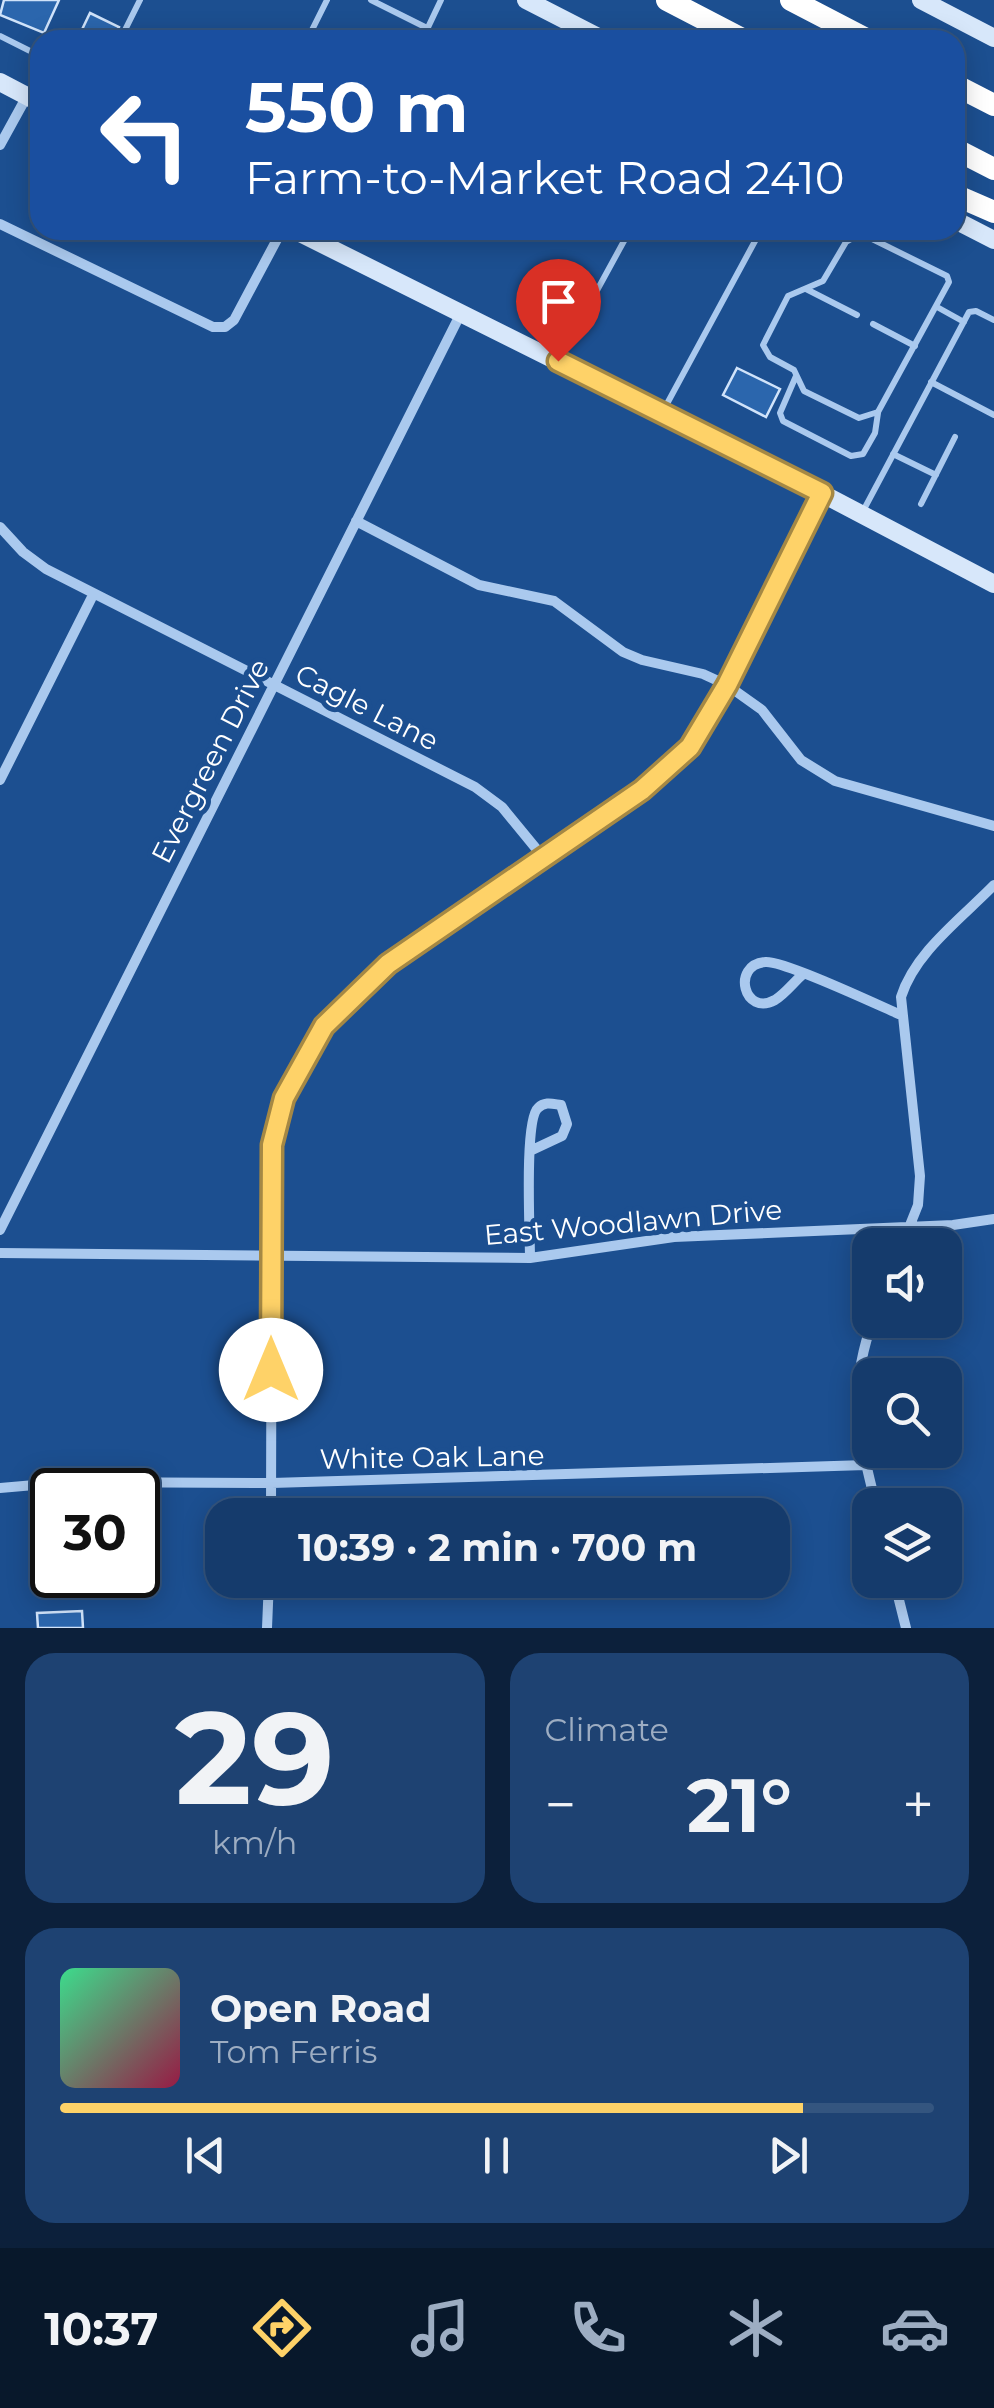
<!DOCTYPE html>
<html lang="en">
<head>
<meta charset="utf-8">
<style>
	body { margin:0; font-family:Montserrat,sans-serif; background:#1e4272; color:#f1f3f6; height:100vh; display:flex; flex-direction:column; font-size:38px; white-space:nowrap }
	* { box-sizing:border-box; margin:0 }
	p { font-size:32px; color:#9dadc2 }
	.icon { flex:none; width:55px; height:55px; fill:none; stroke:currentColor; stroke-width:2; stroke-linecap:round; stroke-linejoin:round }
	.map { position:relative; height:1628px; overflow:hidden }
	.drawer { display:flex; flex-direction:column; gap:25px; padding:25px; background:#0c203b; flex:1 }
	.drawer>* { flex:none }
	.banner { position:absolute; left:30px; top:30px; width:935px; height:210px; border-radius:30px; box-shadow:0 5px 25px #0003,0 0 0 2px #34557f; background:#1a4fa0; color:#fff; overflow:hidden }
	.fabs { position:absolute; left:852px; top:1228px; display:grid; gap:20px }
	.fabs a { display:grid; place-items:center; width:110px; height:110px; border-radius:20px; background:#153b6c; box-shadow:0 5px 25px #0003,0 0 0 2px #34557f; font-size:50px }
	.speed { position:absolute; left:30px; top:1468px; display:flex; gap:20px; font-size:50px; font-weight:700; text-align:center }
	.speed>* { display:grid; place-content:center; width:130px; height:130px; border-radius:50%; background:#153b6c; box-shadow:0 5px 25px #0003,0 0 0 2px #34557f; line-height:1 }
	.speed .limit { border:5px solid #111; border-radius:15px; background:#fff; color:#111 }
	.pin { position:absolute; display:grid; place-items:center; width:85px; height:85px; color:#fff; margin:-102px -42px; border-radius:50% 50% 50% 0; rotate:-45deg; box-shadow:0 0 10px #0007 }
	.pin .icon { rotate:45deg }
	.me { position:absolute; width:110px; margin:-55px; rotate:0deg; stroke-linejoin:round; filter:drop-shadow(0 0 8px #0008) }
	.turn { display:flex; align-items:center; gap:35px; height:210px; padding:0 50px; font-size:45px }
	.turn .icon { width:130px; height:130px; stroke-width:2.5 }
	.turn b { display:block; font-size:70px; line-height:85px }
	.big { font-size:75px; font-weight:700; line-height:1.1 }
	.drawer .widget { flex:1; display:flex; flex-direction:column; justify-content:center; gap:15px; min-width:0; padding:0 35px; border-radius:30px; background:#1e4272 }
	.drawer .dial { align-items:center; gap:0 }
	.dial b { font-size:130px; line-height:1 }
	.song { display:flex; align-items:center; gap:30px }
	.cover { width:120px; height:120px; border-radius:15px; background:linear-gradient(135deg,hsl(150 70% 55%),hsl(340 70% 35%)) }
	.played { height:10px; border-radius:5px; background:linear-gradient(90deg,#fed268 85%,#34557f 85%) }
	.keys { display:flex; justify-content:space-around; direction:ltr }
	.heat { display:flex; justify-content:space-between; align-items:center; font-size:55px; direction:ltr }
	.drawer .tiles { flex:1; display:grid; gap:25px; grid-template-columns:1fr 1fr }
	.widget:last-child { grid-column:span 2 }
	.trip { position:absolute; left:205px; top:1498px; width:585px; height:100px; border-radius:30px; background:#153b6c; box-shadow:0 5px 25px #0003,0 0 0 2px #34557f; font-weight:700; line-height:100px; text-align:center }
	.menu { display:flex; height:160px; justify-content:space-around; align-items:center; background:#08182b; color:#9dadc2 }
	.menu .icon { width:70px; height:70px }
	.menu .current { color:#fed268 }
	.menu b { font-size:45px; color:#f1f3f6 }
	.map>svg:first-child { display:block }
	.building { fill:#2b66ad; stroke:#d0e3fa; stroke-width:2.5 }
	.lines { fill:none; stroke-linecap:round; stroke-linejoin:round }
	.service { stroke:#aac9ee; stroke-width:6 }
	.minor { stroke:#aac9ee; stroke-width:10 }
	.secondary { stroke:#d7e7fa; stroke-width:18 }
	.motorway { stroke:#fff; stroke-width:22 }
	.route-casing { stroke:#a58844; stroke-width:25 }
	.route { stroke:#fed268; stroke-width:18 }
	.labels { text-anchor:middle; stroke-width:10; stroke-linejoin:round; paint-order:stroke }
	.street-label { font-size:28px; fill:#fff; stroke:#1c4f90 }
</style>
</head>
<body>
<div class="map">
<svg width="994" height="1628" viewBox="0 0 994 1628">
	<rect width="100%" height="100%" fill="#1c4f90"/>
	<!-- building -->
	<path class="building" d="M4,0H59L44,33L0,15Z
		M90,13L119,27L113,40H77Z
		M737,368L780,389L766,417L723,395Z
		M82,1611L83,1628H38L37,1613Z"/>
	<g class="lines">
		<!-- service -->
		<path class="service" d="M371,0L427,28
			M0,36L40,56
			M120,40L140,0
			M307,40L327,0
			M422,40L441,0
			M862,234L947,276L949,282L878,412L859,418L804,391L794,370L770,357L763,345L788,296L823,281L846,242L867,230
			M322,243L329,230
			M806,289L857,315
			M937,307L964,322
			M873,324L915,346
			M559,360L630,230
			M796,376L780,413L783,421L851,456L863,454L875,433L878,413
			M931,382L994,415
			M662,413L761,230
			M893,454L936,475
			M921,504L955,437
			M862,513L969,312L976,311L994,320"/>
		<!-- minor -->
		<path class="minor" d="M0,145L27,96
			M0,224L213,327H225L234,320L282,230
			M356,521L479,585L554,601L623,652L642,660L703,674L727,685L762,710L801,760L835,781L994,826
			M0,527L23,552L46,569L475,787L502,807L543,857
			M0,780L93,595
			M803,974C794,982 785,994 775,1000C744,1017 731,965 765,962C783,960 878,1005 901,1015
			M0,1230L461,313
			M902,1245L918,1205L920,1176L901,997C915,952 962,918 994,885
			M0,1253L530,1258L674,1237L953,1225L994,1219
			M530,1258C530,1233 524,1120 538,1108C545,1101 553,1104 561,1105L567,1124L562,1136L530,1151
			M873,1320C847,1392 858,1433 876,1505
			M0,1488L69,1482L272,1483L866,1465
			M271,1515L272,1145L284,1098L323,1026L388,964L642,790L690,747L727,685L821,493
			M894,1580L906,1628
			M267,1628L269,1580"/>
		<!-- secondary -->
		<path class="secondary" d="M526,0L604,40
			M921,0L994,38
			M0,82L40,103
			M955,220L994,240
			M294,230L821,493L994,584"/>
		<!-- motorway -->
		<path class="motorway" d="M667,0L744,40
			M791,0L868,40
			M955,85L994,105
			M955,149L994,169
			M955,195L994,212"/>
	</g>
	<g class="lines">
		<!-- route casing -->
		<g class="route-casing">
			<path id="route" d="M271,1370L272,1145L284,1098L324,1026L388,964L642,790L690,747L727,685L822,493L558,361"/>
		</g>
		<!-- route -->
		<use href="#route" class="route"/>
	</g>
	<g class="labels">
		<!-- street labels -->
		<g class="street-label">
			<text transform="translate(367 707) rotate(27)" y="10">Cagle Lane</text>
			<text transform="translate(210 761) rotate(-63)" y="10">Evergreen Drive</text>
			<text transform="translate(633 1222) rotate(-5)" y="10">East Woodlawn Drive</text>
			<text transform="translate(432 1457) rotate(-1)" y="10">White Oak Lane</text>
		</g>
	</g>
</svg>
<div class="fabs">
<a><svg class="icon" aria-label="sound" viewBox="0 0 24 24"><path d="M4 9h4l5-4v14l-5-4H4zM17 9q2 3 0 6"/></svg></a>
<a><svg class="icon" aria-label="search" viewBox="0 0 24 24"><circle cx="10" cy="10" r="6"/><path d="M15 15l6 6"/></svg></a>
<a><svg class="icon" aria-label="layers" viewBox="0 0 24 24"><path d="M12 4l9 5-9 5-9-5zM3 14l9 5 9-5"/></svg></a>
</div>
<div class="speed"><div class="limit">30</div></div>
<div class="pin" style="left:558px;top:361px;background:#d93025"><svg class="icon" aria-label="arrive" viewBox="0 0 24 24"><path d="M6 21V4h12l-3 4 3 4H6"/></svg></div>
<svg class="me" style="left:271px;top:1370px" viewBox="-20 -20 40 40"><circle r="19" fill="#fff"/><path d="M0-13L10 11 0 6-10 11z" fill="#fed268"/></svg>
<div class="trip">10:39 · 2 min · 700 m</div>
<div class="banner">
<div class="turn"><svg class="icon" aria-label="left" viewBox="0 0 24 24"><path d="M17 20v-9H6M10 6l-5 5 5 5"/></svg><div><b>550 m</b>Farm-to-Market Road 2410</div></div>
</div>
</div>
<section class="drawer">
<div class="tiles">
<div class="widget dial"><b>29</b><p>km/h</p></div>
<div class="widget"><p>Climate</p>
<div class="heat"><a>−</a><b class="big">21°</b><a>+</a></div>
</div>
<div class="widget">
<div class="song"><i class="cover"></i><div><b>Open Road</b><p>Tom Ferris</p></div></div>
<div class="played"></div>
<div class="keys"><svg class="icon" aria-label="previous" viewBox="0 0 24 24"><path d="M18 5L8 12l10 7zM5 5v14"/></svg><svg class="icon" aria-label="pause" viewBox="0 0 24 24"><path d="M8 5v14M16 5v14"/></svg><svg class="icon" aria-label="next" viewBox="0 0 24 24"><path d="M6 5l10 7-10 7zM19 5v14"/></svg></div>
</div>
</div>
</section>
<nav class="menu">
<b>10:37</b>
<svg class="icon current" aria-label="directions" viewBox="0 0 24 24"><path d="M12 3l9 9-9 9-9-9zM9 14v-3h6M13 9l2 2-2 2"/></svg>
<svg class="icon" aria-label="music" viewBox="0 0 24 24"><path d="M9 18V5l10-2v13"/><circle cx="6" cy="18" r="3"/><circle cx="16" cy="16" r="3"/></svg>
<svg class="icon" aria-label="phone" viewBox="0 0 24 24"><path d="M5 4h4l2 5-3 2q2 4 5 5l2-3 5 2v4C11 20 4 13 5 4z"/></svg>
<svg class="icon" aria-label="climate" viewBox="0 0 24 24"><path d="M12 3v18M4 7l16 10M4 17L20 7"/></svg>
<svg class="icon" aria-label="car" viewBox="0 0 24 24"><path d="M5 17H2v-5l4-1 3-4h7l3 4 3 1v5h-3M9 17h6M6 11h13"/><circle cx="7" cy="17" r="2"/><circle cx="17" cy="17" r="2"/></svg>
</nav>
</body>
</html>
